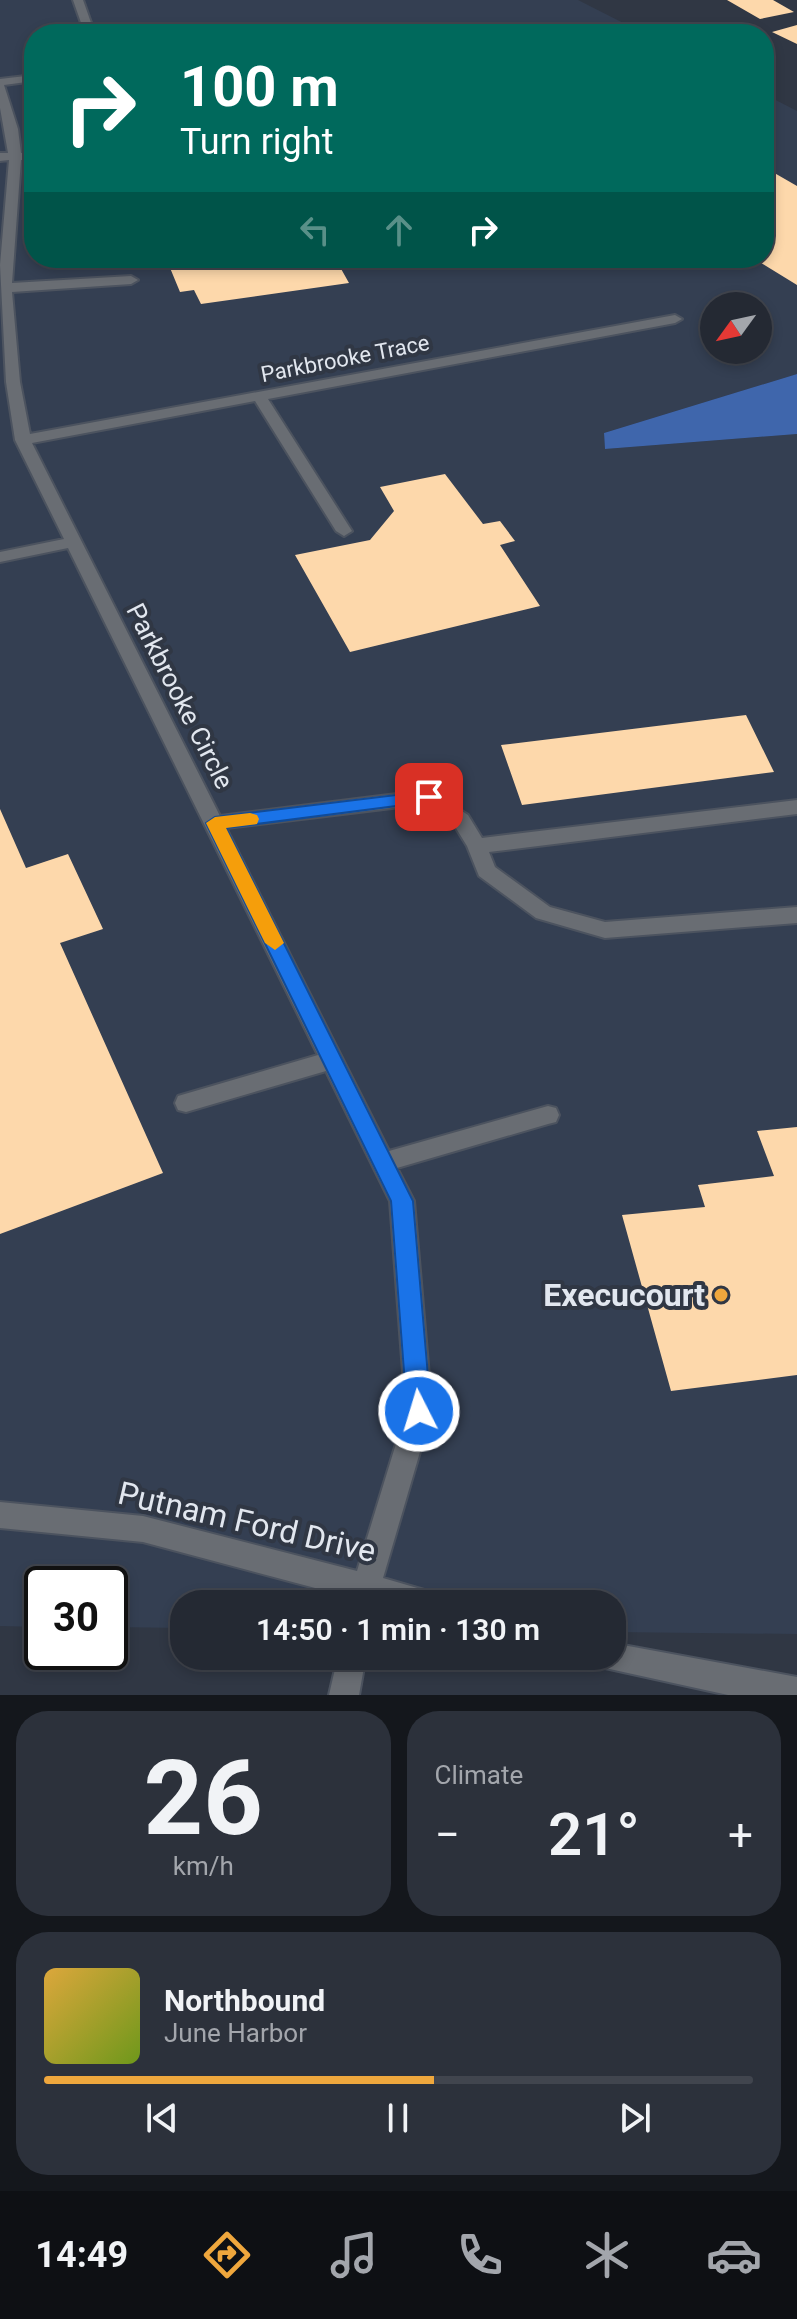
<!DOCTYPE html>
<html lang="en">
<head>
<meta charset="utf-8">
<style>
	body { margin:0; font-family:Roboto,sans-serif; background:#2c313b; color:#f1f3f6; height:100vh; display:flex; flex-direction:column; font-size:30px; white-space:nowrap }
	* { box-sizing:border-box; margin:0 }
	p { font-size:26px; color:#a3a6ac }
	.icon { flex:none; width:44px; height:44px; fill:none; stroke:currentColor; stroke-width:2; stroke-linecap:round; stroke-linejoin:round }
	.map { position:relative; height:1695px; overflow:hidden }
	.side { display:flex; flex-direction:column; gap:16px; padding:16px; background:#14171c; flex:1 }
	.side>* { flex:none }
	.guide { position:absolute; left:24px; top:24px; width:750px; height:244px; border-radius:32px; box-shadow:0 4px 12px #0003,0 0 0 2px #41454e; background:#00695c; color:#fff; overflow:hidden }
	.needle { width:52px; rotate:237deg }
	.fabs { position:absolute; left:700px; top:292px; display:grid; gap:16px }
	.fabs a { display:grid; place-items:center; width:72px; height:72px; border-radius:50%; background:#242933; box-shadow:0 4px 12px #0003,0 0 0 2px #41454e; font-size:40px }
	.speed { position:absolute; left:24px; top:1566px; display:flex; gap:16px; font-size:40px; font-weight:700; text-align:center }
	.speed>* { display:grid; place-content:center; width:104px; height:104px; border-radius:50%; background:#242933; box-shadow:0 4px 12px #0003,0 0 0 2px #41454e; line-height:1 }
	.speed .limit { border:4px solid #111; border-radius:12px; background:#fff; color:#111 }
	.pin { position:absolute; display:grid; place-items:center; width:68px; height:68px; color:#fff; margin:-34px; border-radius:16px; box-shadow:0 4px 12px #0006 }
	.me { position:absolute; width:88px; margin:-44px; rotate:355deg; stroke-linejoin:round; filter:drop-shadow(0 0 6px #0008) }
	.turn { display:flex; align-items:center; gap:28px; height:168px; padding:0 24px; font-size:36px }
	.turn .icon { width:104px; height:104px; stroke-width:2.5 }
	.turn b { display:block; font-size:56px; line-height:68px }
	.lanes { display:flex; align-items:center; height:76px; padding:0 24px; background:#0003; justify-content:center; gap:40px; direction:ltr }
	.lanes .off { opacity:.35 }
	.big { font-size:60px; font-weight:600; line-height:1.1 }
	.side .card { flex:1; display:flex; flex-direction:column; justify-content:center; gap:12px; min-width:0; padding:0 28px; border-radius:32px; background:#2c313b }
	.side .dial { align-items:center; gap:0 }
	.dial b { font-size:104px; line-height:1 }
	.song { display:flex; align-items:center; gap:24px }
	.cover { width:96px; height:96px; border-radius:12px; background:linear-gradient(135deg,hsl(40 70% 55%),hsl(80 70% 35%)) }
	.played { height:8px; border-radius:4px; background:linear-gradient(90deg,#efa73d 55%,#41454e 55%) }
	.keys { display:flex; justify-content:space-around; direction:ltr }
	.heat { display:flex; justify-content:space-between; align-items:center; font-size:44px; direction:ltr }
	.side .tiles { flex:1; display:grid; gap:16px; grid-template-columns:1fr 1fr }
	.card:last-child { grid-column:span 2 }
	.trip { position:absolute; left:170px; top:1590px; width:456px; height:80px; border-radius:32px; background:#242933; box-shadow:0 4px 12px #0003,0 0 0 2px #41454e; font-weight:600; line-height:80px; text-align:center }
	.menu { display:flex; height:128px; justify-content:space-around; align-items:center; background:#0e1014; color:#a3a6ac }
	.menu .icon { width:56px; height:56px }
	.menu .active { color:#efa73d }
	.menu b { font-size:36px; color:#f1f3f6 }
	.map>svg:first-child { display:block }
	.built { fill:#343f52; fill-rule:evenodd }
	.forest { fill:#3f66ac }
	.building { fill:#fdd8ab }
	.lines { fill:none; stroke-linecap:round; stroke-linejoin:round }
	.minor-casing { stroke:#4c535f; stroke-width:4 }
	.minor { fill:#696d73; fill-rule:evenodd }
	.route { fill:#1a73e8; stroke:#114b97; stroke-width:2 }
	.slow { fill:#f59e0b }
	.poi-dot { fill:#efa73d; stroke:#303744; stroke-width:3 }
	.labels { text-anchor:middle; stroke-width:8; stroke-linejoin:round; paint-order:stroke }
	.far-street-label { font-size:22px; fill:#e2e7ef; stroke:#303744 }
	.street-label { font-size:26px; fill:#e2e7ef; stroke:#303744 }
	.near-poi-label { font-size:32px; font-weight:bold; fill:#e2e7ef; stroke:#303744; text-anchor:end }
	.near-street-label { font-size:32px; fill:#e2e7ef; stroke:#303744 }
</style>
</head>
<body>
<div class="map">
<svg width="797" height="1695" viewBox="0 0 797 1695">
	<rect width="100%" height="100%" fill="#303744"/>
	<!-- built -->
	<path class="built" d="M0,0H578L645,34H34V258H764V94L797,111V374L604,433L605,449L797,434V1634L612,1632V1604H184V1628L110,1627V1584H42V1627L0,1626ZM714,306H758V350H714Z"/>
	<!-- forest -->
	<path class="forest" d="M797,374V434L605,449L604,433Z"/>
	<!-- building -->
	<path class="building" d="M727,0H773L794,12L760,19Z
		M797,25V44L772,32Z
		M764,167L797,186V285L753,258H764Z
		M182,258H335L349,283L201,304L194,290L180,292L168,263L183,260Z
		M445,474L483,524L500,521L515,541L500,545L540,606L350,652L295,555L370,540L394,511L380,487Z
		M746,715L774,772L522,805L501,745Z
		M0,809L26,868L68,854L103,929L60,943L163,1173L0,1234Z
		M797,1127V1375L671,1391L622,1215L705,1207L698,1185L774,1176L757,1131Z"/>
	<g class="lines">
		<!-- minor casing -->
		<g class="minor-casing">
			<path id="minor" d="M73,0H83L95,34H85Z
				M34,75V81L4,85L18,129L21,153L34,152V160H21L12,283L131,276L138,280L131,284L12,292L20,382L30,434L675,315L682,319L675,323L268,399L352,531L344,536L336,531L255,401L32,443L220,816L429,790L468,815L482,838L797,800V814L489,852L495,867L550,907L605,922L797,907V923L605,938L536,918L479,876L467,846L454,825L425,804L226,828L389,1151L548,1106L556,1108L559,1115L556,1122L548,1124L397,1168L414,1201L432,1411L383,1578L438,1594L442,1604H347L349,1597L143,1542L0,1528V1502L143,1516L357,1571L406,1411L390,1201L326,1071L186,1112L178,1110L175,1103L178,1096L318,1055L68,548L0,562V552L64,539L15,440L6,382L0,265L9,160L0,161V153H8L0,108V79Z
				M612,1643L797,1677V1695H728L596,1666L592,1656H612Z
				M338,1656H366L359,1695H329Z"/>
		</g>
		<!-- minor -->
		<use href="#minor" class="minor"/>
	</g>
	<!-- route -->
	<path class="route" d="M429,791L438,797L435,801L226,828L413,1201L431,1411L428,1418L419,1422L411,1418L407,1411L391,1201L206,823L215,817Z"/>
	<!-- slow -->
	<path class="slow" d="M250,813L257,815L259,819L257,824L226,828L284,943L275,950L265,943L206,823L215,817Z"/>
	<!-- markers -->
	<circle class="poi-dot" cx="721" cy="1295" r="8"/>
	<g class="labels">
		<!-- far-street labels -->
		<g class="far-street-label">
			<text transform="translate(345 358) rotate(-11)" y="8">Parkbrooke Trace</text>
		</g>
		<!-- street labels -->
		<g class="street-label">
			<text transform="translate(180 696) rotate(63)" y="9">Parkbrooke Circle</text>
		</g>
		<!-- near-poi labels -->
		<g class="near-poi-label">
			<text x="705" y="1306">Execucourt</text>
		</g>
		<!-- near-street labels -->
		<g class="near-street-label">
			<text transform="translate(247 1522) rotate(13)" y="11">Putnam Ford Drive</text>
		</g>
	</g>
</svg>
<div class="fabs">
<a><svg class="needle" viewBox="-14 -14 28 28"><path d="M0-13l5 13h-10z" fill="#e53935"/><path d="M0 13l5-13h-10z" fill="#a3a6ac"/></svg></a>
</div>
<div class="speed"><div class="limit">30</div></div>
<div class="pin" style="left:429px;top:797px;background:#d93025"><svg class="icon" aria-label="arrive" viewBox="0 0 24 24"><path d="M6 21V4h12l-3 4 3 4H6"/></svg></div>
<svg class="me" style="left:419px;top:1411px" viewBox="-20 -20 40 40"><circle r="17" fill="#1a73e8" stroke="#fff" stroke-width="3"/><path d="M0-11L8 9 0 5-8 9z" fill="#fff"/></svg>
<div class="trip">14:50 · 1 min · 130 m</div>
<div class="guide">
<div class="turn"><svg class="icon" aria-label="right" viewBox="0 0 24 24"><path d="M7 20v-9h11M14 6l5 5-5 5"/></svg><div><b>100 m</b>Turn right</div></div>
<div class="lanes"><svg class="icon off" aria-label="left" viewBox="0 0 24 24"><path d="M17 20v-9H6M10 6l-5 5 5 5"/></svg><svg class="icon off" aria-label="ahead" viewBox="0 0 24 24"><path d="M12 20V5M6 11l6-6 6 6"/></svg><svg class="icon" aria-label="right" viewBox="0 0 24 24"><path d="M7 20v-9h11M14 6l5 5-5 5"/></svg></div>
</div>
</div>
<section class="side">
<div class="tiles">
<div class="card dial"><b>26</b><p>km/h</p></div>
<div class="card"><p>Climate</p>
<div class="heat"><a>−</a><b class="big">21°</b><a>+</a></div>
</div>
<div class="card">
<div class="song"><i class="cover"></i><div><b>Northbound</b><p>June Harbor</p></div></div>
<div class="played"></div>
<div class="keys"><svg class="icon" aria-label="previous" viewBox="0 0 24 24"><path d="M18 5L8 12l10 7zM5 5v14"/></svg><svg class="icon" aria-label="pause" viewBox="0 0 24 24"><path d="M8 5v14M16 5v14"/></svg><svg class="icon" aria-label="next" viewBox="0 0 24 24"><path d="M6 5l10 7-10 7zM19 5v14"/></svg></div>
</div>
</div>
</section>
<nav class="menu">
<b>14:49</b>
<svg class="icon active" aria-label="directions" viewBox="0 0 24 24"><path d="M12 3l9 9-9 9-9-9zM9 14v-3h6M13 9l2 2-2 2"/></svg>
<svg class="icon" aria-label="music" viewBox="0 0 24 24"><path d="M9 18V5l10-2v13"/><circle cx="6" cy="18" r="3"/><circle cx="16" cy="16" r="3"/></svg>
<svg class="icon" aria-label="phone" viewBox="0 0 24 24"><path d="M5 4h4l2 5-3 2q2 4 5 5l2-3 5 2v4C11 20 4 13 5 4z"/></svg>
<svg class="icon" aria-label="climate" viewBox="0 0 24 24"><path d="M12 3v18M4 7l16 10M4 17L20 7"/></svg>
<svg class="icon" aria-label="car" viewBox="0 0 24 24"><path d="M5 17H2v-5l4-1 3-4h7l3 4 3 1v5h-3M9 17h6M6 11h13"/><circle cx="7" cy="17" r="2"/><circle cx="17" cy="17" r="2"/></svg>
</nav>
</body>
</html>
